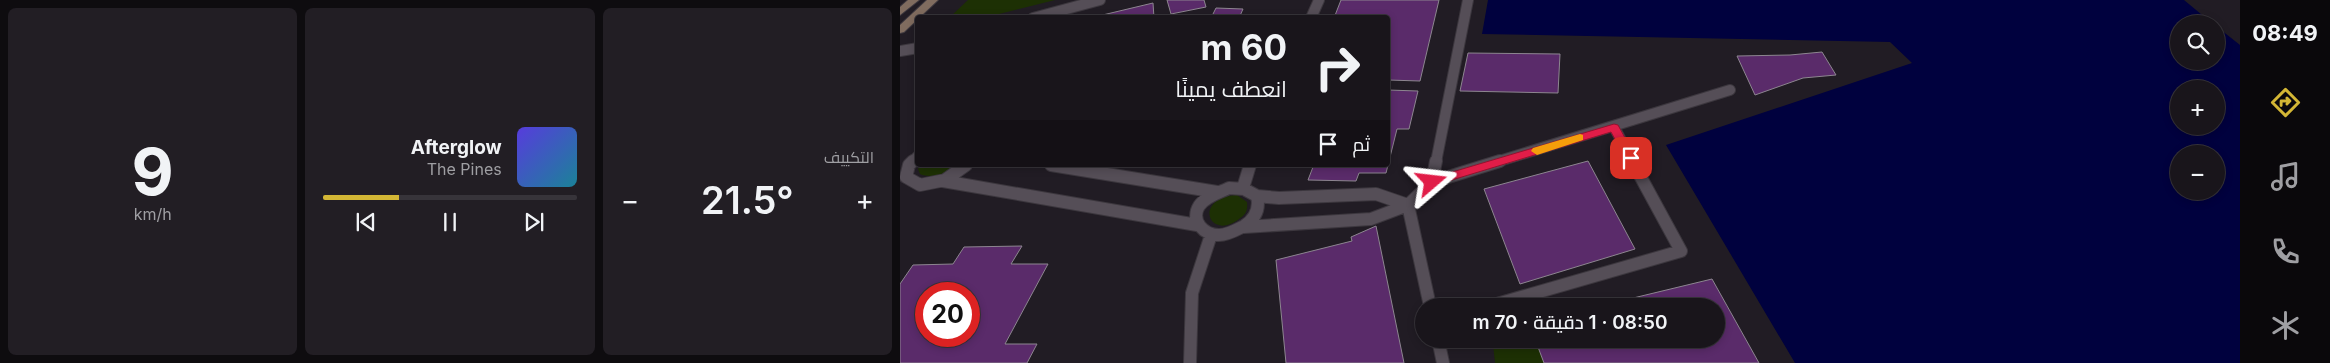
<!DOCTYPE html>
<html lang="ar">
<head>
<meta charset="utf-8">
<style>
	body { margin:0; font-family:Inter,Cairo,sans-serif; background:#221e24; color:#f1f3f6; direction:rtl; height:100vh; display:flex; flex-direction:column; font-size:19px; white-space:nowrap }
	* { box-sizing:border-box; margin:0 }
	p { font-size:16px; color:#9f9fa3 }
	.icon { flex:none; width:28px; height:28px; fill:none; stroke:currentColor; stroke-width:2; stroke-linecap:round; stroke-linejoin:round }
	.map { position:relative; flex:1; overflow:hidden; direction:ltr }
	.details { display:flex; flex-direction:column; gap:8px; padding:8px; background:#0e0c0f; width:900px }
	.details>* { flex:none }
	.top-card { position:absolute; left:15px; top:15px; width:475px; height:152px; border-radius:5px; box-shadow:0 2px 8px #0003,0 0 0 1px #37343a; direction:rtl; background:#19151b; color:#f1f3f6; overflow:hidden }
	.tools { position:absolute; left:1270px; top:15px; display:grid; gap:10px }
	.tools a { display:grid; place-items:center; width:55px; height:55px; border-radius:50%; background:#19151b; box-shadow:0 2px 8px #0003,0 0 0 1px #37343a; font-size:25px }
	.speed { position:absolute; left:15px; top:282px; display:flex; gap:10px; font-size:25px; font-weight:700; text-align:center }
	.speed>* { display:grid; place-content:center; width:65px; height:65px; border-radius:50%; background:#19151b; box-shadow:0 2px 8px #0003,0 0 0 1px #37343a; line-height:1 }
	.speed .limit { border:8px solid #d22; background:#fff; color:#111 }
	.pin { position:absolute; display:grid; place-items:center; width:42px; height:42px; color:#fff; margin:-21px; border-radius:10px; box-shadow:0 2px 8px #0006 }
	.me { position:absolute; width:55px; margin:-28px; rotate:73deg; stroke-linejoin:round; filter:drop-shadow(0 0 4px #0008) }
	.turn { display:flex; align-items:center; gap:18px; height:105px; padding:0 20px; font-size:22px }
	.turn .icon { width:65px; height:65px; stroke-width:2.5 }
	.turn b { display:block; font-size:35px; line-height:42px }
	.then { display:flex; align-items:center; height:48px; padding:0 20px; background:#0003; gap:10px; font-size:19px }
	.big { font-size:38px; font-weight:600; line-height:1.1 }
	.details .tile { flex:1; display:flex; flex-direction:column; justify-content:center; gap:8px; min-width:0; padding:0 18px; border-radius:8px; background:#221e24 }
	.details .dial { align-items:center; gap:0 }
	.dial b { font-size:65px; line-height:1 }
	.song { display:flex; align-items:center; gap:15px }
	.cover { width:60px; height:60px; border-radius:8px; background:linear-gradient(135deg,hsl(250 70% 55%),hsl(190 70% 35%)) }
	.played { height:5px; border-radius:2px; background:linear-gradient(90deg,#d3b635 30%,#37343a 30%) }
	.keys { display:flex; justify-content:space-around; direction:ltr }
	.heat { display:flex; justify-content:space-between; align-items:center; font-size:28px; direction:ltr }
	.details .tiles { flex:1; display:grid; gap:8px; grid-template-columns:repeat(3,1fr) }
	.trip { position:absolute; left:515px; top:298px; width:310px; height:50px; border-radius:25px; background:#19151b; box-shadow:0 2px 8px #0003,0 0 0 1px #37343a; font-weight:600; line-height:50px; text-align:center; direction:rtl }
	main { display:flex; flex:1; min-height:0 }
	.menu { display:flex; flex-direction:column; width:90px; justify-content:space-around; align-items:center; background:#0a080b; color:#9f9fa3 }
	.menu .icon { width:35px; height:35px }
	.menu .current { color:#d3b635 }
	.menu b { font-size:22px; color:#f1f3f6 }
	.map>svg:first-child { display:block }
	.green { fill:#1d3004 }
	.water { fill:#00013e; fill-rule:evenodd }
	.building { fill:#5a2b6a; stroke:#8d8690; fill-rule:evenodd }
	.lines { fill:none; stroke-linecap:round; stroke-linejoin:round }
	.lane-far1-casing { stroke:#3c373e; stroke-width:12 }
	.lane-casing { stroke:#3c373e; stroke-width:14 }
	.secondary-casing { stroke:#3c373e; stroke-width:2 }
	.lane-far1 { stroke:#554e57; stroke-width:10 }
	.lane { stroke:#554e57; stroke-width:12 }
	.secondary { fill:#806c5f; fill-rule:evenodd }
	.route { fill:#e11d48; stroke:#92132f }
	.slow { fill:#f59e0b }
</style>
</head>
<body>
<main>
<nav class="menu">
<b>08:49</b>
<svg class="icon current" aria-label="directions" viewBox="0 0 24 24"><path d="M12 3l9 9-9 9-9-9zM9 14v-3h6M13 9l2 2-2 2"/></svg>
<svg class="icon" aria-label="music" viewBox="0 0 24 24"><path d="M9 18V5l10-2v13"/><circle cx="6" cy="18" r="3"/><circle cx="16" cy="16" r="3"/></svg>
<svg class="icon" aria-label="phone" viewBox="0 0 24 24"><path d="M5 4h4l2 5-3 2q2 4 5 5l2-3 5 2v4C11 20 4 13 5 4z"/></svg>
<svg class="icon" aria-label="climate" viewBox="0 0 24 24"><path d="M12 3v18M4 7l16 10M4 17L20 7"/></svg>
</nav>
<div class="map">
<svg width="1340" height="363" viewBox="0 0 1340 363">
	<rect width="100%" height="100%" fill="#211c24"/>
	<!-- green -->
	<path class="green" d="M68,0H155L87,17H50Z
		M20,165H56C47,174 32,179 20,174L18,169Z
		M337,195L347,202C348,210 346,215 339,219C309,242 292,198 337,195Z
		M597,339H635L644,363H595L593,344Z"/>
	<!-- water -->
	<path class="water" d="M588,0H1284L1313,24H1279V61H1316V26L1340,45V363H895L766,145L1012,63L990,42L582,34ZM1279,89H1316V126H1279ZM1279,154H1316V191H1279Z"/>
	<!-- building -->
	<path class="building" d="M267,0H304L306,7L271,14Z
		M441,0H539L520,81L488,80V18H434Z
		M253,3L254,18H190Z
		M316,8L343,9L339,18H311Z
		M922,52L936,75L903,78L855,95L837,56L890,55Z
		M568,53L660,54L658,93L560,91Z
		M488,90L518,91L509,129H497L486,173H459L456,181L408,180L413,167H384V165H488Z
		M688,161L735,249L620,284L584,189Z
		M476,226L504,363H386L376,260L452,241L451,237Z
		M122,246L111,264H148L105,344H137L127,363H0V284L13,265L53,264L64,247ZM26,294H69V336H26Z
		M812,279L859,363H644L635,339H816V306H700Z"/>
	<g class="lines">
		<!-- lane-far1 casing -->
		<g class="lane-far1-casing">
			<path id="lane-far1" d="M133,18L200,0
				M411,18L419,0
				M0,51L18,48
				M714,127L733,162
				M12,162L18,156
				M536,162L568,0
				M596,162L830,90"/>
		</g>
		<!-- lane casing -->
		<g class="lane-casing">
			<path id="lane" d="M13,161L9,165L6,177L20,185L45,180L66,165
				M151,165L317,192
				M43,181L297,225
				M532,182L600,161
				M329,188L344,189L357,196C360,209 355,219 344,226C336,230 328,235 319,235C304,235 290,221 299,206C306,196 319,193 329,188Z
				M343,188L350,165
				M357,196L379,198L476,194L508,205
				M344,227L471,219L508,205
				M530,306L508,205L532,182L536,161
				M590,306L781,251L732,161
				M538,339L543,363
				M290,363L292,293L311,235"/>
		</g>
		<!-- secondary casing -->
		<g class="secondary-casing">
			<path id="secondary" d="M8,0H19L0,15V7Z
				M27,0H38L4,32L0,33V25Z"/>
		</g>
		<!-- lane-far1 -->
		<use href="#lane-far1" class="lane-far1"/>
		<!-- lane -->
		<use href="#lane" class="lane"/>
		<!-- secondary -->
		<use href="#secondary" class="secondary"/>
	</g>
	<!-- route -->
	<path class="route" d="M714,124L718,125L736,158L735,161H727L711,132L532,186L527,182L532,178Z"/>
	<!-- slow -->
	<path class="slow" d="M680,134L683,135V140L637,155L631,151L633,148Z"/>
</svg>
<div class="tools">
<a><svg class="icon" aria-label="search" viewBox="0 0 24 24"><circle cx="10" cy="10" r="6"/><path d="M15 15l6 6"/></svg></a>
<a>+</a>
<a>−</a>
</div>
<div class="speed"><div class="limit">20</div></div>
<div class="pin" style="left:731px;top:158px;background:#d93025"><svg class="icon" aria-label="arrive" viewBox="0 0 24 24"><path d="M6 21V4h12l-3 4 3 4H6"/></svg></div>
<svg class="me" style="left:532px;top:182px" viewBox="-20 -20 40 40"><path d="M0-17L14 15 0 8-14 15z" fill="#e11d48" stroke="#fff" stroke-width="4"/></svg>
<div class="trip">08:50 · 1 دقيقة · 70 m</div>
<div class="top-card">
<div class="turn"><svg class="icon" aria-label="right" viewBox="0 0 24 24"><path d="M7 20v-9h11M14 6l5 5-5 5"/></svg><div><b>60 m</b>انعطف يمينًا</div></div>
<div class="then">ثم<svg class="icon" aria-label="arrive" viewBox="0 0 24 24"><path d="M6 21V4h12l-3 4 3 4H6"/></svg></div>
</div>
</div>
<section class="details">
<div class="tiles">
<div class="tile"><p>التكييف</p>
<div class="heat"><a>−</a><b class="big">21.5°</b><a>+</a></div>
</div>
<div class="tile">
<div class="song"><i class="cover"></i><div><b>Afterglow</b><p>The Pines</p></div></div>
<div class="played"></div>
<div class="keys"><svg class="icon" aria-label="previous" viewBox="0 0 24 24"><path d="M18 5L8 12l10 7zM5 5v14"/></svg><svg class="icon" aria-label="pause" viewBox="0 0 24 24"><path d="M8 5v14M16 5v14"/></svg><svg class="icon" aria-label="next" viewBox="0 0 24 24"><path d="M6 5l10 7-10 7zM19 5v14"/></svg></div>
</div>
<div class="tile dial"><b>9</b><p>km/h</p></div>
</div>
</section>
</main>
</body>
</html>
